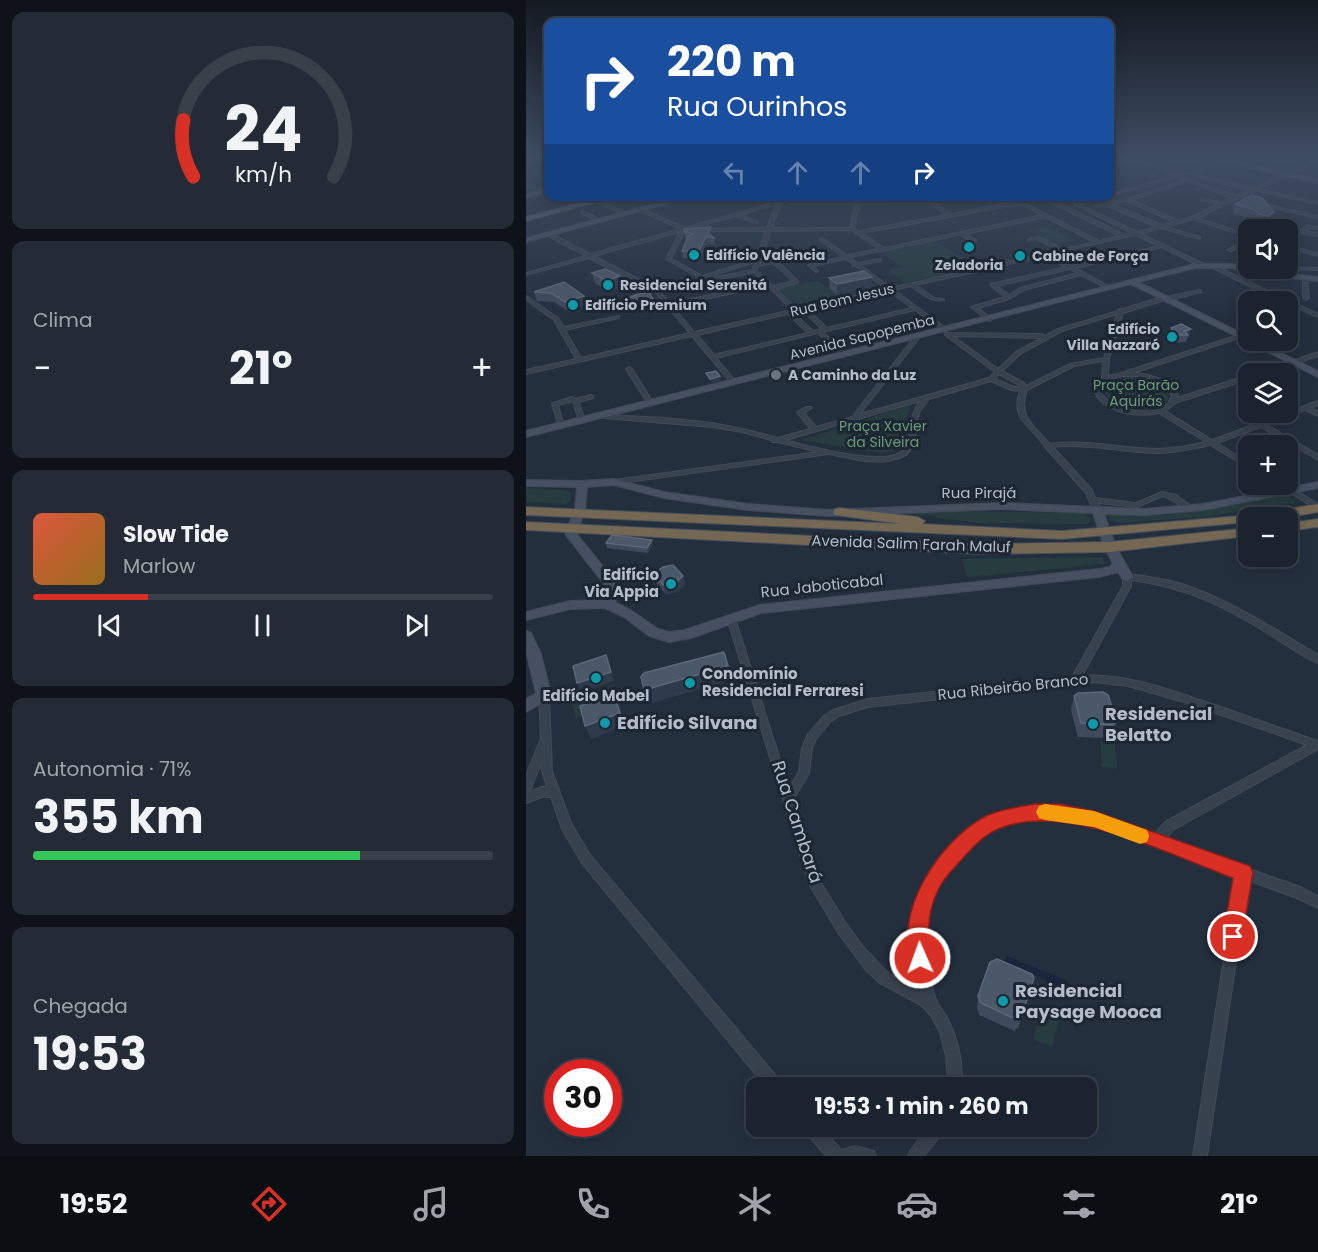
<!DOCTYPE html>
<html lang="pt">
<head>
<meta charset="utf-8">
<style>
	body { margin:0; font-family:Poppins,sans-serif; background:#242b36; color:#f1f3f6; height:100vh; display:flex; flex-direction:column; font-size:22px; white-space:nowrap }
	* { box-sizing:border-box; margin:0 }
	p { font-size:20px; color:#a0a4aa }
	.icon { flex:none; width:33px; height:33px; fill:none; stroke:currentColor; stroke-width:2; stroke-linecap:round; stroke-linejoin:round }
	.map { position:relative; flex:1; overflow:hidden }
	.panel { display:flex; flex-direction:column; gap:12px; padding:12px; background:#0f1319; width:526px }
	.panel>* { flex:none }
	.guide { position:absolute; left:18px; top:18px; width:570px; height:183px; border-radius:12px; box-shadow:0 3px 15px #0003,0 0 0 2px #39404a; background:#1a4fa0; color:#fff; overflow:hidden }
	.fabs { position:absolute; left:712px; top:219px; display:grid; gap:12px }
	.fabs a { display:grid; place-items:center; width:60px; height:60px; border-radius:12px; background:#1b232e; box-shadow:0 3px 15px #0003,0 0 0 2px #39404a; font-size:30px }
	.speed { position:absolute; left:18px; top:1059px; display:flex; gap:12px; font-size:30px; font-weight:700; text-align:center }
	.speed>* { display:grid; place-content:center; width:78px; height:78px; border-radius:50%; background:#1b232e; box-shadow:0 3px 15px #0003,0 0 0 2px #39404a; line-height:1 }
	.speed .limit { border:9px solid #d22; background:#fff; color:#111 }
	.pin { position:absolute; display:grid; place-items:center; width:51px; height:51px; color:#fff; margin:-26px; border:3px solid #fff; border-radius:50%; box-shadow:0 2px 6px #0007 }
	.me { position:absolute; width:66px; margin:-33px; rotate:358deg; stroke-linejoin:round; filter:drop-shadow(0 0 4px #0008) }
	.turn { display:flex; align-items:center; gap:21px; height:126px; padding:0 24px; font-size:27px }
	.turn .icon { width:78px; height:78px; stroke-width:2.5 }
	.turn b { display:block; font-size:42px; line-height:51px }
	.lanes { display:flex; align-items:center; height:57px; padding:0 24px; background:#0003; justify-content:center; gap:30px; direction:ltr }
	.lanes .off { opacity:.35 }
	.big { font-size:45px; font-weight:700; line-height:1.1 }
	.panel .widget { flex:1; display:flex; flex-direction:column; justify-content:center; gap:9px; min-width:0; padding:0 21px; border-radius:12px; background:#242b36 }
	.panel .dial { align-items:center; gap:0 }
	.dial svg { height:156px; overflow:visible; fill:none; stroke:#39404a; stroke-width:7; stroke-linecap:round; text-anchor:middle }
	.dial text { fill:#f1f3f6; stroke:none }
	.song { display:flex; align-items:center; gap:18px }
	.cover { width:72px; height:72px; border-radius:9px; background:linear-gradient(135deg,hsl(10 70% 55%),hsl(40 70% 35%)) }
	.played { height:6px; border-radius:3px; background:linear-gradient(90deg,#d93025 25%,#39404a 25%) }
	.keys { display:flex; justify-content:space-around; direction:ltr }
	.heat { display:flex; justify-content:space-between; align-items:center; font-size:33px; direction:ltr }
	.charge { height:9px; border-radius:4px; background:linear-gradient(90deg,#34c759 71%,#39404a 0) }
	.trip { position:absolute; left:220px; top:1077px; width:351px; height:60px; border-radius:12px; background:#1b232e; box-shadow:0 3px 15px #0003,0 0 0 2px #39404a; font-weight:700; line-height:60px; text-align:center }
	.dock { display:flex; height:96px; justify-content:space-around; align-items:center; background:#0b0e12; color:#a0a4aa }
	.dock .icon { width:42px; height:42px }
	.dock .current { color:#d93025 }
	.dock b { font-size:27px; color:#f1f3f6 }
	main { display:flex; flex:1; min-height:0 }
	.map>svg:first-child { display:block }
	.green { fill:#263c3f }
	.water { fill:#17263c }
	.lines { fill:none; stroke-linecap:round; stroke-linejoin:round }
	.street-casing { stroke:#414a57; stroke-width:2 }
	.secondary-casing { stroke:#414a57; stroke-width:2 }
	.primary-casing { stroke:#414a57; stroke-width:2 }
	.highway-casing { stroke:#434c59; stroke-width:2 }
	.street { fill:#38414e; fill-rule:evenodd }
	.secondary { fill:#465061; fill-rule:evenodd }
	.primary { fill:#56606e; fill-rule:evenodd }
	.highway { fill:#746855; fill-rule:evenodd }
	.wall { fill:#3f4b5c }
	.shaded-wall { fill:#2f3b4b }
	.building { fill:#4b5868; stroke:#5c6777; stroke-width:1.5 }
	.route { fill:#d93025; stroke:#8d1f18; stroke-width:1.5 }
	.slow { fill:#f59e0b }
	.culture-dot { fill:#0f9aa8; stroke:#1d2633; stroke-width:2 }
	.worship-dot { fill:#6b7280; stroke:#1d2633; stroke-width:2 }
	.labels { text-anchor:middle; stroke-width:6; stroke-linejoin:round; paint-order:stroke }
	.far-poi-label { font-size:14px; font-weight:bold; fill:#b4bcc9; stroke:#1d2633; text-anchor:start }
	.far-street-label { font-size:14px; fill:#b4bcc9; stroke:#1d2633 }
	.far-park-label { font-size:14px; fill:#6b9a76; stroke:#1d2633 }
	.street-label { font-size:15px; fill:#b4bcc9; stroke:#1d2633 }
	.poi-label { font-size:15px; font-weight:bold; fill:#b4bcc9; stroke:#1d2633; text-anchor:end }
	.near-poi-label { font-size:18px; font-weight:bold; fill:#b4bcc9; stroke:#1d2633; text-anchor:start }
	.near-street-label { font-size:18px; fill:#b4bcc9; stroke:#1d2633 }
</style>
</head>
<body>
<main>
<section class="panel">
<div class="widget dial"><svg viewBox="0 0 100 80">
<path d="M14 69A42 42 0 1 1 86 69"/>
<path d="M14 69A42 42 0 0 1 9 40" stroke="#d93025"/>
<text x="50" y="56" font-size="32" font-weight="700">24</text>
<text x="50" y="72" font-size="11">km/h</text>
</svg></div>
<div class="widget"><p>Clima</p>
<div class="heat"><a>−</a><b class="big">21°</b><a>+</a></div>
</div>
<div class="widget">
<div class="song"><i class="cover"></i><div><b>Slow Tide</b><p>Marlow</p></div></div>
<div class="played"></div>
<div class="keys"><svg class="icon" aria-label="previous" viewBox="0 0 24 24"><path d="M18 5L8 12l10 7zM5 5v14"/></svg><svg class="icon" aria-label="pause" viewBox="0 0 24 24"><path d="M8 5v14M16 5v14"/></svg><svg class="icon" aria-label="next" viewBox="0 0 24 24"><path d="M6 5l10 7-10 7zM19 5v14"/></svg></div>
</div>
<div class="widget"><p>Autonomia · 71%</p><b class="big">355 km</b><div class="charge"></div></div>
<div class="widget"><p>Chegada</p><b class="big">19:53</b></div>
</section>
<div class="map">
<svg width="792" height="1156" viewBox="0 0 792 1156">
	<rect width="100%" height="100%" fill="#242f3e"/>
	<!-- green -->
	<path class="green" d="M520,227L548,240L529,245L502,231Z
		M407,240L452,267L379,283L362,270L376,267L353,251Z
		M340,278L355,290L272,308L251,288L292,281L299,287Z
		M603,377L633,384L643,394C642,420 590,408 579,394L580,384Z
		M382,406L385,407L377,426L375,445L365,452L355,453L275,440Z
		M0,488L39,490L45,493L44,501L40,504L0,502Z
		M761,495L771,503L676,517L594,523L583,520V516L587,514L642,515Z
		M382,510L558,513L566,519L562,524L451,523L381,513Z
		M576,557L579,564L441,577L436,559Z
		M89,684L95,702L50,718L45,700Z
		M574,742L589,743L591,769L576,767Z
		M516,1006L535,1014L526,1047L507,1039Z"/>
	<!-- water -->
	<path class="water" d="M481,956L540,980L536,994L528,990L529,984L479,962Z"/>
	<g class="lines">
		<!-- street casing -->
		<g class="street-casing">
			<path id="street" d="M22,158V160L18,158Z
				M609,158H614L677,185L711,196L725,190L653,173L655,172L663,174L702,158H707L667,175L729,188L792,159V162L733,189L792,202V204L729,190L671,218L723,235V237L667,219L640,227L674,237V239L635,228L615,234L680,265V267H676L636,247L549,268L586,288L582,289L555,275L498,290L483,299L452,308L465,318V320L463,321L445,307L479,297L465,286V284L540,267L519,256L390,285L408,298L417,299L418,300C405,303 396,293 385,286L368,290L421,329V331H417L389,310L297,332L320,354L321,355L318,357L292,333L190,358L211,383L208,385L206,384L166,336L0,374V370L50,359L28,320L0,300V296L32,318L38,327L93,316V318L39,330L55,358L164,333L130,293L63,258L0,275V273L60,256L20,235V233H24L64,254L155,229L115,211L116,209L159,228L270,196H278L255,203L246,228H324L329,204H265L263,203L265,202L330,201L331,196H335L334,201H401L395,196H400L405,200L428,196H440L408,202L425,214L514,197L512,196H518L599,235L606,233L548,204L551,203L611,232L631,227L580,205L570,207L568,206L608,197L658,180L652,177L584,196V194L648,176ZM661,181L707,198L696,203L675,198V200L693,204L666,217L653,221L605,200ZM517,199L594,236L573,241L498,203ZM600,201L649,222L636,225L585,204ZM404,203L421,215L333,231L328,229L333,204ZM250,204L241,228L174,229L172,230L174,231H240L230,259L176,276L145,259L159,230L210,216L231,223V221L214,215ZM494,204L517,215L358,248L336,233ZM520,217L568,242C559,244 548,248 539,248C524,248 520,233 502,239V240L511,239L532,250L365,288L334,265L355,261V259L331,263L324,257L434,235L448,242L450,241V240L439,234ZM325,230L353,249L321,255L296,238L294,239V240L316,256V257L282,265L290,272L292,271L287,266L320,259L327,264L326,266H330L360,289L271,309L250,289L272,283V281L250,260L233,263L245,231ZM154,232L140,259L173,278H178L229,262L226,270L131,289L68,256ZM610,235L633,246L545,266L523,254ZM247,263L267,281L247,286L230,270L232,266ZM544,269L552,273L494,288L483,295L471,286ZM228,272L240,284L144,303L134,292ZM242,286L266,310L168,332L146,306ZM363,291L386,308L301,328L282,310ZM277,311L296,329L287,331L267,313ZM262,314L282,333L188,355L171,335Z
				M0,184L22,189V191L0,186Z
				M187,196L195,198L206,196L195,200Z
				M551,196H557L564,200L561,201Z
				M70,200H72L102,214L99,215L70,202Z
				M732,203L792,216V218L732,205Z
				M56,211L75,220L76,221L73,222L55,213Z
				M781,226L792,227V229L783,228L780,231L792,234V236L775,232V230Z
				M723,240V243L705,251L701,250Z
				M762,246L792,253V256L762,248Z
				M685,264L792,314V317L762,304V302H755L683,266V264Z
				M704,265H723V267H704Z
				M762,267L792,268V270L760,269L762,268Z
				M779,277L781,278L783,298L780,300L777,298V278Z
				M673,290H675V292L641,301L639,300L597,313L583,359L582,376L600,372L601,371L712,335H716V337L607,373C626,374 641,379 652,395L651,398L723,375V379L649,403L647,405L639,411L686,440L792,401V405L784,408L792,411V416L779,410L741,425L792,455V460L735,427L691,443L723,463V468L684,445C666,449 648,453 629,453C595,452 561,443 527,447L566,490L569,498L610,503L636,492L650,495L668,508L664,510H661L644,499L637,496L611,507L572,503L576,511L572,513L568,511L560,493L520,448L519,447C507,426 483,421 494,391L485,390L465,381L403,399L393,412L389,437L385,449L380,455L374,458L357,462L338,461L303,454L88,484L84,482L88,480L293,452L252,442H246L245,440L216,432L186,427L78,418L76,417V415L140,418L186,423L217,429L252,438L284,429L271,412L281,407H285L286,408L278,413L290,427L326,417L389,336L394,337L334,414L463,378L469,372L419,335V333L516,334L519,336L532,329L592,311L593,309H597L639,296L641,297ZM591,314L578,358L544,364L500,386L498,383L476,371L494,354L536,331ZM427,336L516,338L490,352L472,369ZM577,361L576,379L567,389C569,392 570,395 572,398C585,415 614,417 633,413L680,442C664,446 649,448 633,449C596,449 561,439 524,444C508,426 491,416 501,390L548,366ZM473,374L493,385L494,387H488L469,379ZM597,376C616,376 635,378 646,395C645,397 643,402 642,404C628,418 590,410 578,397C577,396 574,391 573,389L581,380ZM394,401C381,417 388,436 378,449C363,469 282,446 260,440Z
				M792,352V356L739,374H729Z
				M103,367L106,369L128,404L127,405L125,406L122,404L100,369Z
				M65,395L67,396V398L53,402L59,421L58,422L56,423L53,421L47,401L32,405L38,426L35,428L33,427L26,404L27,403L46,397L49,399Z
				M750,484H759L792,504V510Z
				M601,574C620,576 638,579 656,584C705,600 748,629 792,655V663C775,656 759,644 743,634C698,606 659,587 605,580V586L556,676C597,672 647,691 686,704C721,716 756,729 792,741V749L647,830L639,839L774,887L792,896V908L771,898L722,880L681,1156H667L711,876L568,824C542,819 513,813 487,820C445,830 410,871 401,912C397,930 399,949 402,967C404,977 406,992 411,1002C413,1007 418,1012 421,1017C432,1039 438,1063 435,1088H421L422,1079L420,1056L414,1033L406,1017L395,1005L354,983L339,969L313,934L283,884L201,618L202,616H208L209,618L263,788L273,772L276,748L282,734L298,716L307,710L342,699L546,677L597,586V577ZM568,682L602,686L658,702L781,745L639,822L628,835C588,821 551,806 507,808C443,810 391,869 386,931C385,951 390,972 395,990L370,978L358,969L339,949L321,925L292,878L267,800L283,773L286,748L290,739L304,722L313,716L342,707Z
				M18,691L21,692L23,695L26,771L45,823L64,855L256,1083L258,1088H241L56,863L36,829L25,797H16L0,803V793L16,787H21L16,771L15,763L4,791L0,793V775L15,739L13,695L15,692Z
				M277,1126H294L315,1150L329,1146L348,1151L350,1156H300L279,1131Z
				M403,1126H420L418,1131L398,1156H382L384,1151Z"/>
		</g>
		<!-- secondary casing -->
		<g class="secondary-casing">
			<path id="secondary" d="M680,158H691L792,179V183Z
				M775,158L792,159V162Z
				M22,189V193L0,198V194Z
				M160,196H170L0,242V238Z
				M669,264H706L732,270L792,277V281L727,274L706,268H669L612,282L723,337V340H729L792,371V377L605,284L0,437V431Z
				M88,479L138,492L222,504L302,510L475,503L619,509L677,504L792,482V488L677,510L619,515L578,514L590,547L607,577L601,581L597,580L592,572L573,577L235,613L165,638L143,642L123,636L98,617L79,608L44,609L0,620V612L44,601L77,600L82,594V589L39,534L49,509L51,487L0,486V480L56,481ZM88,485L138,498L222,510L302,516L475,509L567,513L578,547L587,563L584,567L573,569L234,605L159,630L143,632L132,629L106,611L89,602L94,594V588L51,534L59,509L61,487Z
				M0,631L5,633L15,654L25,695L23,699L0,712V699L10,693L0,651Z"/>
		</g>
		<!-- primary casing -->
		<g class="primary-casing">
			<path id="primary" d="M81,196H93L0,221V217Z"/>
		</g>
		<!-- highway casing -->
		<g class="highway-casing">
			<path id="highway" d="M792,504V512L759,518H723V522L536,539L0,515V507L377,524L309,515L307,512L309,509L314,508L392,517L399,521L396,524L536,531L726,515Z
				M792,519V527L762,531V523Z
				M0,522L451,544L584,542L723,528V536L584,552L451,554L0,530Z"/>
		</g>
		<!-- street -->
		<use href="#street" class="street"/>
		<!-- secondary -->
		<use href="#secondary" class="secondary"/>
		<!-- primary -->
		<use href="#primary" class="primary"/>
		<!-- highway -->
		<use href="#highway" class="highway"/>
	</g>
	<!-- wall -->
	<path class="wall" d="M315,196H324V199H315Z
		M709,204L748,212L745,222L739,225L730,223L725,218L707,214Z
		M158,232L186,233L185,235L188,238L189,245L181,243L175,258H157L156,251L161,239L159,238Z
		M66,273L96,287L83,291L69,283Z
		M303,278L346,287L311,295L304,289Z
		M8,292L58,296L61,305L42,311L28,302L11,301Z
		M108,295L127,299L129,306L105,311L101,304L99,297L108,296Z
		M655,324L663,336L662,337L660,342L648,343L643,336L645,328Z
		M80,543L127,544L122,553L81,548Z
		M128,574L157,576L159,585L151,592L140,594L130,583Z
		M548,696L591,721L587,735L583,738L552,737L545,710Z
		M505,989L492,1029L490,1028L489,1031L453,1015L451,1007L452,996Z"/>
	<!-- shaded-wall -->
	<path class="shaded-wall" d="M748,212L745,222L739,225L742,216Z
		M185,227L186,233L184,237L182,233Z
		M180,237L181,243L175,258L173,251Z
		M94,276L96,287L83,291L81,281Z
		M346,277V287L311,295V284Z
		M58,296L61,305L42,311L39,302Z
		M127,299L129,306L105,311L104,303Z
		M665,329L663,336L662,337V335L659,331Z
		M194,376L195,380L185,383L184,379Z
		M126,540L127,544L122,553L121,548Z
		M157,576L159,585L151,592L140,594L137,585Z
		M80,655L88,681L55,692L51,683Z
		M202,666L205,680L123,704L118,690Z
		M88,694L94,707L99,726L65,739L59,726Z
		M591,721L587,735L583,738L587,725Z
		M508,978L505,989L492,1029L495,1018Z"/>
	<!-- building -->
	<path class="building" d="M725,195L736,198L748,212L742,216L733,214L727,209L709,204Z
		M185,227L182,233L188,238L180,237L173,251H156L162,236L167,234L158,232V229Z
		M79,269L94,276L81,281L66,273Z
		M338,271L346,277L311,284L303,278Z
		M38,282L58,296L39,302L25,293L8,292Z
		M123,292L127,299L104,303L99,297L110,296L108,295Z
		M655,324L665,329L659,331L662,335H650L645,328Z
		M190,371L194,376L184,379L180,373Z
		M86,535L126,540L121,548L80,543Z
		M147,565L157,576L149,583L137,585L128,574L137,567Z
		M198,652L202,666L118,690L115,677L118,673Z
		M80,655L85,672L51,683L47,666Z
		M577,692L582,695L591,721L587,725L555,723L548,696L552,693Z
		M88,694L94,713L59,726L54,706Z
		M471,959L506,974L508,978L495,1018L492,1017L491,1020L455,1003L452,996L464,962Z"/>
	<!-- sky -->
	<linearGradient id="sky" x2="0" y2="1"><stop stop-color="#141a22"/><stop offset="0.49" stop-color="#3f4d63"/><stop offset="1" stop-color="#3f4d63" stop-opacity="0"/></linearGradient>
	<rect width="792" height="320" fill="url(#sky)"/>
	<!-- route -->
	<path class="route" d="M509,804H533L568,811L724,866L727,872L715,944L707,947L700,944L697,937L707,878C642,854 538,801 472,829C458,835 447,847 437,858C428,868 418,877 412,890C406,903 402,920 403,934C403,946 406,955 401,966L394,969L387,966C365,913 414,840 460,816C474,809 493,807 509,804Z"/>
	<!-- slow -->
	<path class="slow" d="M519,804L568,811L621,830L623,836L621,842L614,844L568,827L519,820L513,818L510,812L513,806Z"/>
	<!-- markers -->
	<g class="culture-dot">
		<circle cx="443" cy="247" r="6"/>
		<circle cx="168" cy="255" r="6"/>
		<circle cx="494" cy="256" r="6"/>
		<circle cx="82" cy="285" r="6"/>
		<circle cx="47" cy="305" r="6"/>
		<circle cx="646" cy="337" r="6"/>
		<circle cx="145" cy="584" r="6"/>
		<circle cx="70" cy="678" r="6"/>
		<circle cx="164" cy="683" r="6"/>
		<circle cx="79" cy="723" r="6"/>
		<circle cx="567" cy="724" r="6"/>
		<circle cx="477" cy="1001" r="6"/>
	</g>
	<circle class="worship-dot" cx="250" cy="375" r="6"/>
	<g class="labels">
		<!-- far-poi labels -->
		<g class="far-poi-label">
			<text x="180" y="260">Edifício Valência</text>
			<text x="506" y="261">Cabine de Força</text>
			<text x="443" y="270" text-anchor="middle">Zeladoria</text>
			<text x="94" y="290">Residencial Serenitá</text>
			<text x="59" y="310">Edifício Premium</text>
			<text x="634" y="334" text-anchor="end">Edifício<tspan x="634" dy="16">Villa Nazzaró</tspan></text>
			<text x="262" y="380">A Caminho da Luz</text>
		</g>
		<!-- far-street labels -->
		<g class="far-street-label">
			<text transform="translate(316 300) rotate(-13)" y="5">Rua Bom Jesus</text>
			<text transform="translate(336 337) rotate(-14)" y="5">Avenida Sapopemba</text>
		</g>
		<!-- far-park labels -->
		<g class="far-park-label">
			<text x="610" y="390">Praça Barão<tspan x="610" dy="16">Aquirás</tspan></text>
			<text x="357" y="431">Praça Xavier<tspan x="357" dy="16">da Silveira</tspan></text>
		</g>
		<!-- street labels -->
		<g class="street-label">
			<text x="453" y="498">Rua Pirajá</text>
			<text transform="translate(385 544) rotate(2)" y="5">Avenida Salim Farah Maluf</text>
			<text transform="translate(296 586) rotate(-6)" y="5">Rua Jaboticabal</text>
			<text transform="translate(487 687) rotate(-6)" y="5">Rua Ribeirão Branco</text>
		</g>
		<!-- poi labels -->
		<g class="poi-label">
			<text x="133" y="580">Edifício<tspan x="133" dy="17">Via Appia</tspan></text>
			<text x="176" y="679" text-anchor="start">Condomínio<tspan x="176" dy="17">Residencial Ferraresi</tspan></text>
			<text x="70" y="701" text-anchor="middle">Edifício Mabel</text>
		</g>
		<!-- near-poi labels -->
		<g class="near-poi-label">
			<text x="579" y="720">Residencial<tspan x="579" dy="21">Belatto</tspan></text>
			<text x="91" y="729">Edifício Silvana</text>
			<text x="489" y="997">Residencial<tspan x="489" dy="21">Paysage Mooca</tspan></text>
		</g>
		<!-- near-street labels -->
		<g class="near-street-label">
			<text transform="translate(271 822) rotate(72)" y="6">Rua Cambará</text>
		</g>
	</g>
</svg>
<div class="fabs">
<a><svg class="icon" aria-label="sound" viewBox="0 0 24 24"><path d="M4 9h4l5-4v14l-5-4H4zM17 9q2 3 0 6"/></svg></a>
<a><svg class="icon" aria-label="search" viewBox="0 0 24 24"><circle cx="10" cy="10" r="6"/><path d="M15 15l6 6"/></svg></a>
<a><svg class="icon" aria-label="layers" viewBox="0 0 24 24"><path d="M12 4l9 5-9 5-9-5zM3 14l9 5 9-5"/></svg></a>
<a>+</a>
<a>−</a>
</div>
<div class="speed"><div class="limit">30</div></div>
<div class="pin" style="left:707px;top:937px;background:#d93025"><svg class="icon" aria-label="arrive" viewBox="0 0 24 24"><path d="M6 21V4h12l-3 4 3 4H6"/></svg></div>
<svg class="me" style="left:394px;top:958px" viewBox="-20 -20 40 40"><circle r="17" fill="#d93025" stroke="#fff" stroke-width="3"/><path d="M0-11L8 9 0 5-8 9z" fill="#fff"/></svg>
<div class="trip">19:53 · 1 min · 260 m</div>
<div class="guide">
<div class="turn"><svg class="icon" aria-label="right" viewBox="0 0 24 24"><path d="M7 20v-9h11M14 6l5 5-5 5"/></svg><div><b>220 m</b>Rua Ourinhos</div></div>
<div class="lanes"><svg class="icon off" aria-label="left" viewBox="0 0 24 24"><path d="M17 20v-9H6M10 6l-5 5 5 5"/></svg><svg class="icon off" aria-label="ahead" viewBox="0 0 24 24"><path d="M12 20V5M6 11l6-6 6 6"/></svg><svg class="icon off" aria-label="ahead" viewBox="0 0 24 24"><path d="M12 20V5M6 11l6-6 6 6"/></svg><svg class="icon" aria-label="right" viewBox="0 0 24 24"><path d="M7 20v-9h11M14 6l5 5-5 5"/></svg></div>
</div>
</div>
</main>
<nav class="dock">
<b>19:52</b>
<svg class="icon current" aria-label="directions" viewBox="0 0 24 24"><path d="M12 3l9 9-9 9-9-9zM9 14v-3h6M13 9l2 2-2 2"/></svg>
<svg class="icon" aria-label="music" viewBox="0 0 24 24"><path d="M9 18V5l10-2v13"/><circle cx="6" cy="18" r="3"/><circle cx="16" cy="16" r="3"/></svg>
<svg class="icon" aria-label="phone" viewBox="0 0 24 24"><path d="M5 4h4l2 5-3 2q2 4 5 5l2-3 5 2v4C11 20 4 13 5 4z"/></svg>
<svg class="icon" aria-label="climate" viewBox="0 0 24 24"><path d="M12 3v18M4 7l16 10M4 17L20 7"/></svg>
<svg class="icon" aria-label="car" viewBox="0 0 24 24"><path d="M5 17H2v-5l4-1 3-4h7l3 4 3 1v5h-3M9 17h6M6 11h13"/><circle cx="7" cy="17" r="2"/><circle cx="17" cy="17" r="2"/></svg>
<svg class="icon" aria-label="filters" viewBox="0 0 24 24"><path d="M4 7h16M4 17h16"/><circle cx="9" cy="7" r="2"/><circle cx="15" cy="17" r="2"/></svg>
<b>21°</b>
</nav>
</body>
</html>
